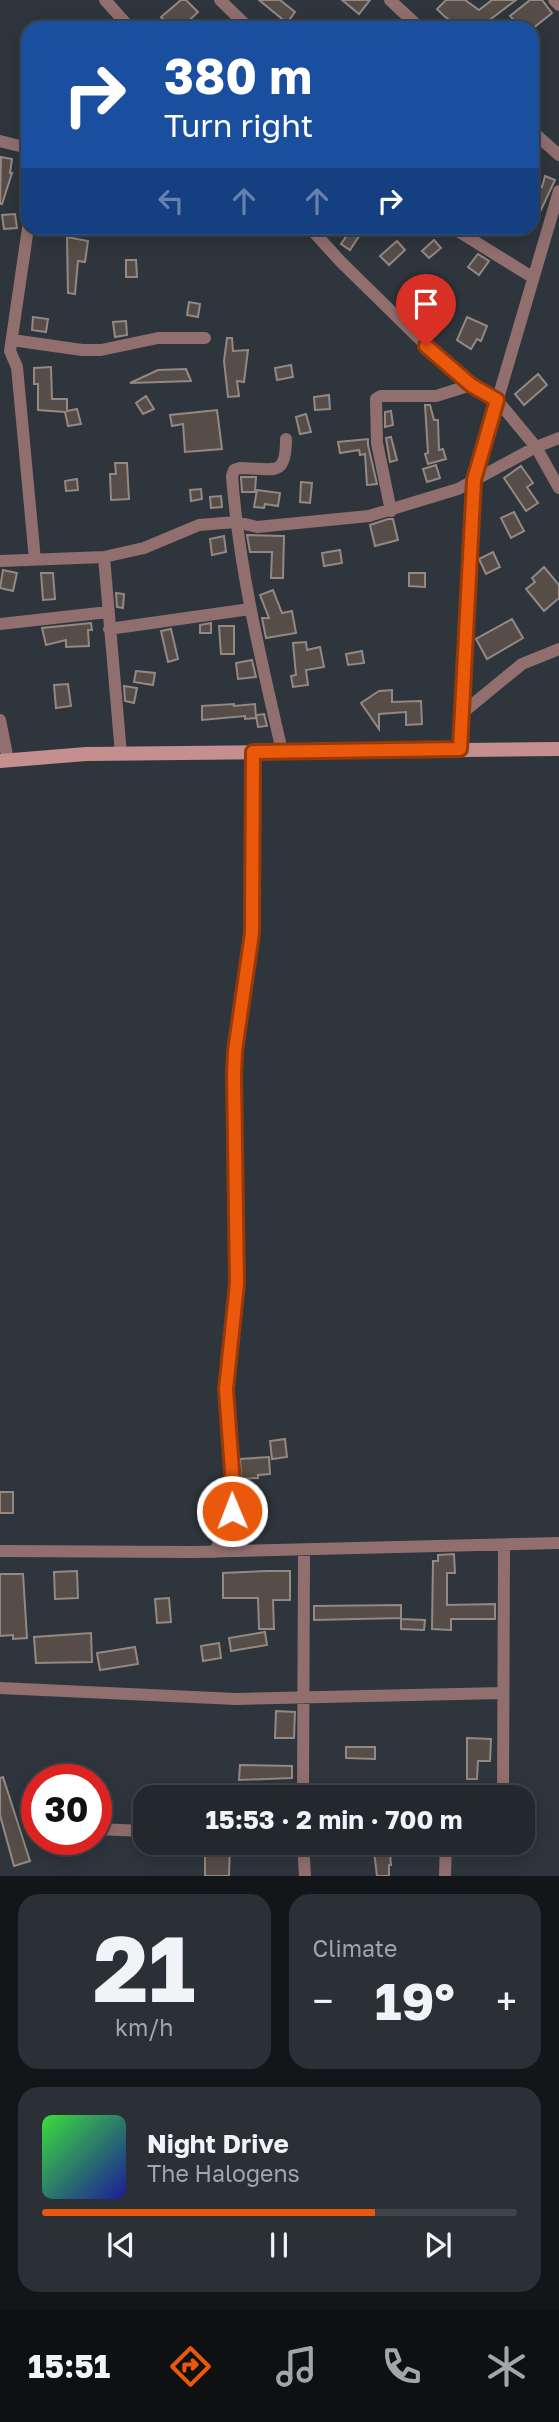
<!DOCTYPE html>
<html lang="en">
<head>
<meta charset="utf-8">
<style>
	body { margin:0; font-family:"Golos Text",sans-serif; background:#2a3035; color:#f1f3f6; height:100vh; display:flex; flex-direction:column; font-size:26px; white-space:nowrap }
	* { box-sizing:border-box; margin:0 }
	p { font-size:23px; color:#a2a6aa }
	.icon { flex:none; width:38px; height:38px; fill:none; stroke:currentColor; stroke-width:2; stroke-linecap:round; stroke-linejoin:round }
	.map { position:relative; height:1876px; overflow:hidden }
	.panel { display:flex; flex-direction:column; gap:18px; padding:18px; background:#131619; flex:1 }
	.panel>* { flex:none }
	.guide { position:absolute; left:21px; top:21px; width:518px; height:214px; border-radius:21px; box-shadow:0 4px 18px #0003,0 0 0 2px #3f4449; background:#1a4fa0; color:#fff; overflow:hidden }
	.speed { position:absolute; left:21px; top:1764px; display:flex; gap:14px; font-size:35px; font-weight:700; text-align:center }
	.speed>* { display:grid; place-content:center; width:91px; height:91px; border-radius:50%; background:#22282d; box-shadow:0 4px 18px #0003,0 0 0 2px #3f4449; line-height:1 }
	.speed .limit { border:10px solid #d22; background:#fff; color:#111 }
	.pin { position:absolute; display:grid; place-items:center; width:60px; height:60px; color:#fff; margin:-72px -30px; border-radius:50% 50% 50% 0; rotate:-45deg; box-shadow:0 0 7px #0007 }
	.pin .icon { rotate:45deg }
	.me { position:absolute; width:77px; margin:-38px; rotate:359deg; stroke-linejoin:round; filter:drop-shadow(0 0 5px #0008) }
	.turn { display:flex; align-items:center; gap:24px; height:147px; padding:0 28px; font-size:32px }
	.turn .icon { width:91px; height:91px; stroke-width:2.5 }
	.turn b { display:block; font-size:49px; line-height:60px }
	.lanes { display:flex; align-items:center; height:66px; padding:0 28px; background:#0003; justify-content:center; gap:35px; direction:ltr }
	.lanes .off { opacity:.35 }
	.big { font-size:52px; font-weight:700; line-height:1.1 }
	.panel .card { flex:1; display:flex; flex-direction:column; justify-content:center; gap:10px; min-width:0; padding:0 24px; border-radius:21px; background:#2a3035 }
	.panel .dial { align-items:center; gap:0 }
	.dial b { font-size:91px; line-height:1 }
	.song { display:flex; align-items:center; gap:21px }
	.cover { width:84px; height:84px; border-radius:10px; background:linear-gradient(135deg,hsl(120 70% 55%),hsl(240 70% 35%)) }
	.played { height:7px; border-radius:4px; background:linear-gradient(90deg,#ea580c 70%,#3f4449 70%) }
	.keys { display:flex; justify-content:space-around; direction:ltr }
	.heat { display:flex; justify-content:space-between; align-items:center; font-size:38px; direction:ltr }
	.panel .tiles { flex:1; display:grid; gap:18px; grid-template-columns:1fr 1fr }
	.card:last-child { grid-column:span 2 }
	.trip { position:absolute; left:133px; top:1785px; width:402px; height:70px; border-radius:21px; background:#22282d; box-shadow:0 4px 18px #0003,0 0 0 2px #3f4449; font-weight:700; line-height:70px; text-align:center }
	.menu { display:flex; height:112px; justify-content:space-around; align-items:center; background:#0e1012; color:#a2a6aa }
	.menu .icon { width:49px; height:49px }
	.menu .on { color:#ea580c }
	.menu b { font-size:32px; color:#f1f3f6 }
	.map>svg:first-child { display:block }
	.building { fill:#574d48; stroke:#938882; stroke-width:2 }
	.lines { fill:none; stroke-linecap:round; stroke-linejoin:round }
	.street { stroke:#916f6f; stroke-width:12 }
	.secondary { stroke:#c58f8f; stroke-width:14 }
	.route-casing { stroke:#983908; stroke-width:18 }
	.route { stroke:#ea580c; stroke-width:12 }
</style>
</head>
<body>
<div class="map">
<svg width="559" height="1876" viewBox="0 0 559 1876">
	<rect width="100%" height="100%" fill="#2e353c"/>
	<!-- building -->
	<path class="building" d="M181,0H186L198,12L181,28H172L161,17Z
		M259,0H280L295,12L287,23Z
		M342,0H370L359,14Z
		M446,0H465L479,10L492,0H516L479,28H459L443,15L437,9Z
		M530,0H542L552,13L532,29L521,21L517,24L510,16Z
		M1,157L12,159L10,173H12L2,204H0Z
		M545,176L555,180L540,212L534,210L538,198L533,196L538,185L542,187Z
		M15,214L17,228L4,229L2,215Z
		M352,228L361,233L350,250L341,244Z
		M67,237L88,241L85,262L78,261L75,294L68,293Z
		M434,240L441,248L429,258L422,251Z
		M397,241L405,250L389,265L380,256Z
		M478,254L489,261L479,275L468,267Z
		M126,260H136L137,277H126Z
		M189,302L200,304L198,317L187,315Z
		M33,317L48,319L46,332L32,330Z
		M467,317L487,326L481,341L477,339L471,349L457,340Z
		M126,321L127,335L115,337L113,322Z
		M227,338H232L233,351L248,350L244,382L237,381L239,396L228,397L224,361Z
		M291,365L293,377L277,380L275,368Z
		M51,367L52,399H67V411L77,409L81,424L68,426L65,412L38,410V384H34V368Z
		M186,369L191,381L130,383L158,370Z
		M538,374L547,385L524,405L515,394Z
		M329,395L330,409L315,410L314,397Z
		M146,396L154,409L143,414L136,403Z
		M425,405H430L434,420H438L439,450L443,449L446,459L428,464L425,454L428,453Z
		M217,410L222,449L185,452L183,424L172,426L170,415Z
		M391,411L393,425L385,427V412Z
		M306,414L311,432L300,434L296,417Z
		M391,437L397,460L390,462L386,438Z
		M368,439V445L377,484L367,485L365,454L360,455L359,450L340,453L338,442Z
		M115,463H127L129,499L111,500L110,474H116Z
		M436,465L440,478L427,482L423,469Z
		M521,466L533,483L527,487L538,503L526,511L504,478Z
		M241,477H256L255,492H242Z
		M77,479L78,490L66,491L65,481Z
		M301,482L312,483L310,503L300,502Z
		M201,489L202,499L191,501L190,490Z
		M257,490L280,493L278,506L265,504L264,508L254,507Z
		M221,496L222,507L211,508L210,497Z
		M514,512L524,531L511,538L501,518Z
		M388,519H393L398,540L375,546L370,525Z
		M247,535L284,536L283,578H271L272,552H250Z
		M224,536L226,552L212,555L210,539Z
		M340,550L342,563L324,566L322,553Z
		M493,552L500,567L486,574L479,559Z
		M544,567L559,585V598L544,611L526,589L535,582L532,578Z
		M3,570L17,573L13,591L0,588Z
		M41,573H53L55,599L43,600Z
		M409,573H425V587L409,586Z
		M273,590L282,613L292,611L296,633L266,638L262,618H269L260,595Z
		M116,593L124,594L123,608L117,607Z
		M512,619L523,638L487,659L476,639Z
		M91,623L92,630H88L89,646L66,647V640L46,645L42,628Z
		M211,623V633H200V625Z
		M219,626H234V654H221Z
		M171,629L178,659L168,662L161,631Z
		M306,642L307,650L320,647L324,667L306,670L308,685L293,687L291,676L296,675L293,643Z
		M362,651L364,663L348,665L346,654Z
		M252,660L256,677L238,679L236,663Z
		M136,671L155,673L153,685L134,682Z
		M68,684L71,706L56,708L54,685Z
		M124,686L137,688L134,703L125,701Z
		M392,690V702L421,701L422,724L406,725V712L379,714V729L361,703L379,691Z
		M234,704V706L255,704L256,718L245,719V716L202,720V706Z
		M264,714L267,726L258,727L256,715Z
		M285,1439L287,1457L272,1459L270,1441Z
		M269,1457L270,1474L258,1475V1478L241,1479L240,1459Z
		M0,1492H13V1513H0Z
		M454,1554L455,1573H447V1605L495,1604V1619H451V1630L432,1629L433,1561H438V1555Z
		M77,1571L78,1598L55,1599L54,1572Z
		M268,1571H290V1600H273L274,1629H259L258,1598H223V1573Z
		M0,1574H23L27,1638L13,1639V1635L0,1636Z
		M169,1598L171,1622L157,1623L155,1599Z
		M401,1605V1618L314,1620V1606Z
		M401,1619L425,1620L424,1630L401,1629Z
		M265,1632L267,1645L231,1651L229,1638Z
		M91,1633L92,1662L36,1663L34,1637Z
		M219,1643L221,1658L203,1661L201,1646Z
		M135,1647L138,1664L100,1670L97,1653Z
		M276,1711L295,1712L294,1738H275Z
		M467,1738L491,1739L490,1761H478L477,1779H467Z
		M346,1747H375V1759L346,1758Z
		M240,1765L292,1766V1778L239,1780Z
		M3,1777L30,1861L14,1866L0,1815V1778Z
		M205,1843H230L229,1876H205Z
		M373,1843H389L391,1865H389V1876H377Z"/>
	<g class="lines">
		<!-- street -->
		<path class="street" d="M105,0L130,28
			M220,0L249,28
			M390,0L420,28
			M554,0L559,5
			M532,131L559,155
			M0,141L28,148
			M28,228L10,351L17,367L35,560
			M310,228L341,262L442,361L471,385L497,400L536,447L559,488
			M453,228L532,277
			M12,340L82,350H101L158,338H205
			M391,511L377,443L376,399L381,396H436L471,385
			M104,557L121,754
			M0,561L104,557L144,548L199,525L236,522L257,527L369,516L458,489L536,447L559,438
			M0,624L108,612
			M109,629L250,609
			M461,714L522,664L559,649
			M0,720L8,760
			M460,749L474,480L559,191
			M282,751C261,660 239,569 232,476L234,470L240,468C273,468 286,479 286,439
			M0,1551L194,1552L559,1543
			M215,1552L232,1511L234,1498L226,1389L237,1284L234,1183L235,1051L251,951L253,915L252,752
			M0,1688L236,1699L503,1693
			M303,1797L304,1550
			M503,1797L504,1545
			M96,1829L145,1831
			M303,1843L305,1876
			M445,1876L446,1843"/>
		<!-- secondary -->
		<path class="secondary" d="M0,761L86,754L559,749"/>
	</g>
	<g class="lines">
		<!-- route casing -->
		<g class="route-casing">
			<path id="route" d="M232,1511L234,1498L226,1389L237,1284L234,1075L235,1051L252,933L253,752L460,749L474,480L497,400L471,385L426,346"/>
		</g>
		<!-- route -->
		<use href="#route" class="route"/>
	</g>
</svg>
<div class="speed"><div class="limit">30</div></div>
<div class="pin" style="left:426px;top:346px;background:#d93025"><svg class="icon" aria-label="arrive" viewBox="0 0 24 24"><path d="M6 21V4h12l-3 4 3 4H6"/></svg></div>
<svg class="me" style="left:232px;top:1511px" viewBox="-20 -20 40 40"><circle r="17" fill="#ea580c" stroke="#fff" stroke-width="3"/><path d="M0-11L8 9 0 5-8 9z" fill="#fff"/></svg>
<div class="trip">15:53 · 2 min · 700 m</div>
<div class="guide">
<div class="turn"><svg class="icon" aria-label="right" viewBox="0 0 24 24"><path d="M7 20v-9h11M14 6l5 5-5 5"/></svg><div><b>380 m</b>Turn right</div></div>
<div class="lanes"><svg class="icon off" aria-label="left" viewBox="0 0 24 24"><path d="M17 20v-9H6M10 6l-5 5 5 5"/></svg><svg class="icon off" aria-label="ahead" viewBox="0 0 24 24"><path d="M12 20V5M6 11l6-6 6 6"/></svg><svg class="icon off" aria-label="ahead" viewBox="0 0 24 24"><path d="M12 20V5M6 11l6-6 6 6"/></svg><svg class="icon" aria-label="right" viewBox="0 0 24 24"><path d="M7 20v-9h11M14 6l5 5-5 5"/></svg></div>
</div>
</div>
<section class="panel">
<div class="tiles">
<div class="card dial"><b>21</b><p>km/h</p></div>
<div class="card"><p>Climate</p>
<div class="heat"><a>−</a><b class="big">19°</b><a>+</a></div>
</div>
<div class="card">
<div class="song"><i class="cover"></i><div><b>Night Drive</b><p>The Halogens</p></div></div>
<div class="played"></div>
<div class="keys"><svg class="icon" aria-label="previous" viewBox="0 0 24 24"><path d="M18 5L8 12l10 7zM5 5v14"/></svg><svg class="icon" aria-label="pause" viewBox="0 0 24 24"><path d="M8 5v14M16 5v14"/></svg><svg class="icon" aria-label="next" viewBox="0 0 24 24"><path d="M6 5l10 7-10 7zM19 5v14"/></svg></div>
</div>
</div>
</section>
<nav class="menu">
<b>15:51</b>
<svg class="icon on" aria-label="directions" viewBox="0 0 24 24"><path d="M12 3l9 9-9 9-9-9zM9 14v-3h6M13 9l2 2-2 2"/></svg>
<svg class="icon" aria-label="music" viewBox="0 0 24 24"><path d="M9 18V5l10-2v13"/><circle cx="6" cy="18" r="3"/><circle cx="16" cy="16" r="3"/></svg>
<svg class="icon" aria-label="phone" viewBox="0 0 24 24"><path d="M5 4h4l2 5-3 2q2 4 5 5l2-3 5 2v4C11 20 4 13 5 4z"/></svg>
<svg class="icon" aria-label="climate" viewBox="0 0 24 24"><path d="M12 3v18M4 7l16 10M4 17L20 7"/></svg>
</nav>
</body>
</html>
